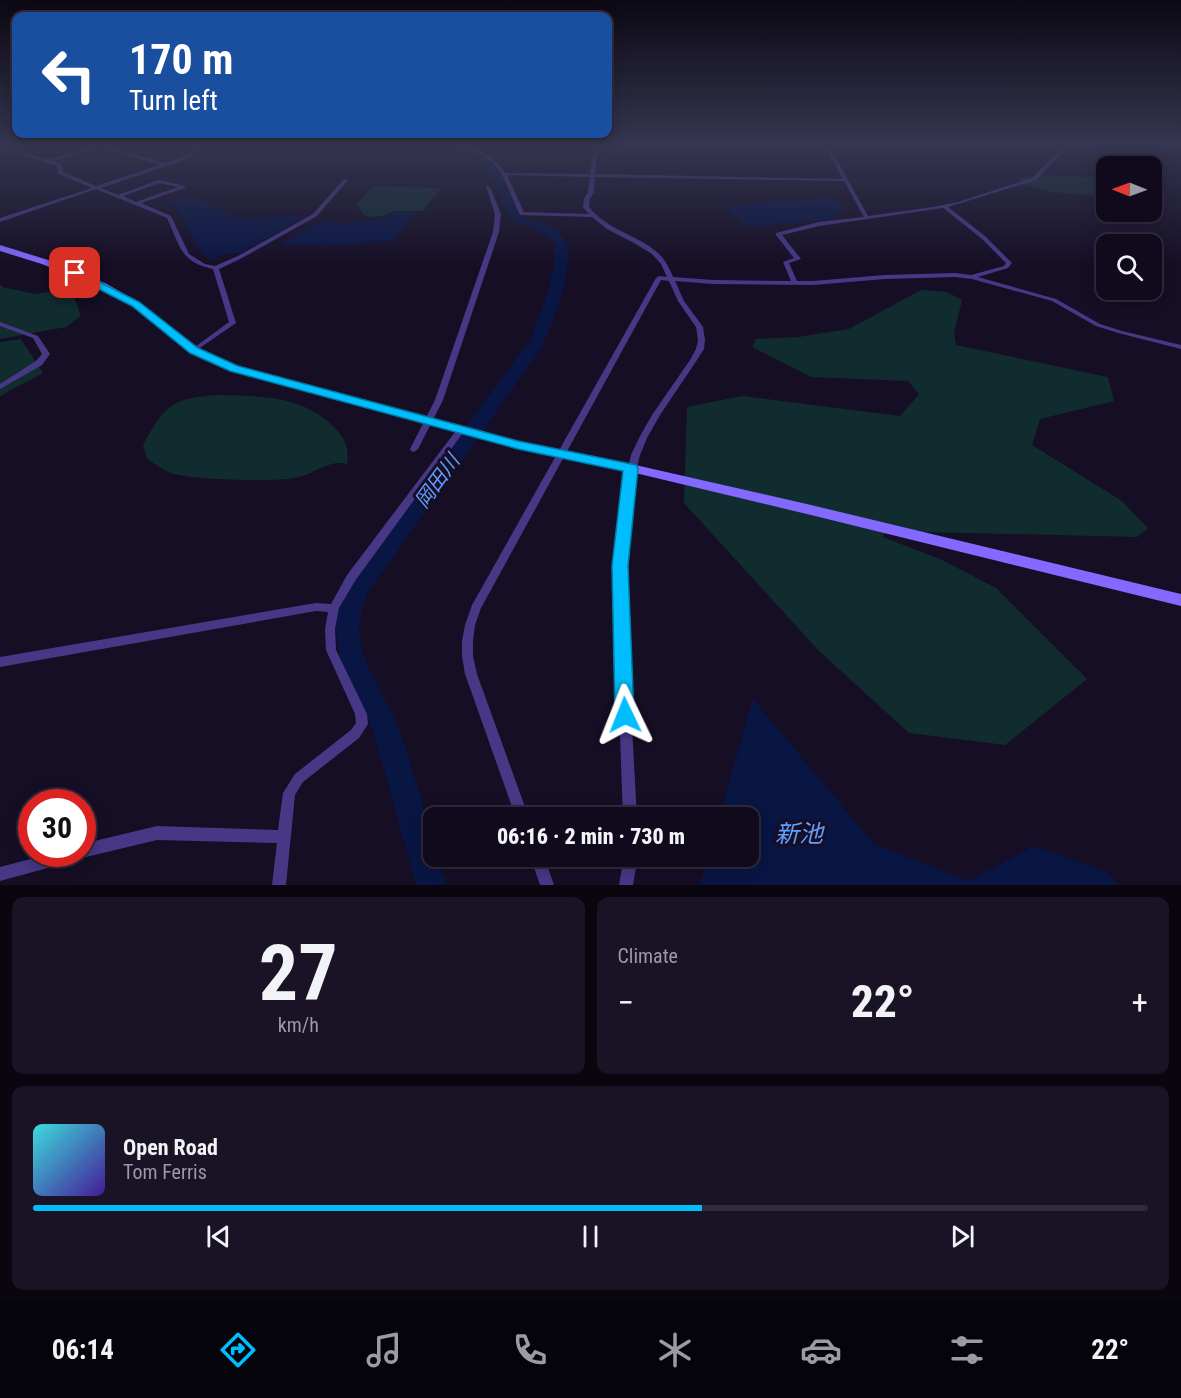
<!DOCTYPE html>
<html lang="en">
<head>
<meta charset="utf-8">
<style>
	body { margin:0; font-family:"Roboto Condensed","Noto Sans JP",sans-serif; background:#191325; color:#f1f3f6; height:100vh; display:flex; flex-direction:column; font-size:22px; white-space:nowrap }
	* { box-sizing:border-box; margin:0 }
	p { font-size:20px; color:#9c9aa3 }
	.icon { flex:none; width:33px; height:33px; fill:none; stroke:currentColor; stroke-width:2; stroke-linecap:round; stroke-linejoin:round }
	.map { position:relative; height:885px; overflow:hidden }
	.details { display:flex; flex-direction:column; gap:12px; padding:12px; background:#09060f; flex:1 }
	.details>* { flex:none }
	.hud { position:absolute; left:12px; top:12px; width:600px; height:126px; border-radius:12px; box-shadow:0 3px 15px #0003,0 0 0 2px #302b3b; background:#1a4fa0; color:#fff; overflow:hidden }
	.needle { width:39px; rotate:271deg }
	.controls { position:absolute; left:1096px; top:156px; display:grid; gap:12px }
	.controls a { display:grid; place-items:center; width:66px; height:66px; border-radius:12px; background:#100a1c; box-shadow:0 3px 15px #0003,0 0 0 2px #302b3b; font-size:30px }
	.speed { position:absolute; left:18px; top:789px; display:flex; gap:12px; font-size:30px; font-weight:700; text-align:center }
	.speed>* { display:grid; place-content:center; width:78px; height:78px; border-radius:50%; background:#100a1c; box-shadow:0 3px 15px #0003,0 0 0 2px #302b3b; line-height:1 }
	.speed .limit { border:9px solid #d22; background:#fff; color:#111 }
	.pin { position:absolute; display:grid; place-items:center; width:51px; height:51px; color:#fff; margin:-26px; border-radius:12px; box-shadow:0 3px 9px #0006 }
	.me { position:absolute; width:66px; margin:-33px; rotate:358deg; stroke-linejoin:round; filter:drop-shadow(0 0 4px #0008) }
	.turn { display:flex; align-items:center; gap:21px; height:126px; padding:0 18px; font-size:27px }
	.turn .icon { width:78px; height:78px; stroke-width:2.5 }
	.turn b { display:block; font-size:42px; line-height:51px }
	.big { font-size:45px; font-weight:800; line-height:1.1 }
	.details .tile { flex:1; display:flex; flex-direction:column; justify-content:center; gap:9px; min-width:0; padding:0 21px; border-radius:12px; background:#191325 }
	.details .dial { align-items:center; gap:0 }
	.dial b { font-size:78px; line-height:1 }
	.song { display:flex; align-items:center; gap:18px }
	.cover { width:72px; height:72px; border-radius:9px; background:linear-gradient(135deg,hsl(180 70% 55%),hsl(260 70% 35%)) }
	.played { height:6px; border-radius:3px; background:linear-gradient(90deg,#00befd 60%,#302b3b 60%) }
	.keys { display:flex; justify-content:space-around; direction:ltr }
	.heat { display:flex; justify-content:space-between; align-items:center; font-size:33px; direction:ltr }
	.details .tiles { flex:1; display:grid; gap:12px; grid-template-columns:1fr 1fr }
	.tile:last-child { grid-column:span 2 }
	.trip { position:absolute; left:423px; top:807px; width:336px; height:60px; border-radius:12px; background:#100a1c; box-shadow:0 3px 15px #0003,0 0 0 2px #302b3b; font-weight:800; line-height:60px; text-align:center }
	.dock { display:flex; height:96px; justify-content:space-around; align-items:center; background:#06040b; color:#9c9aa3 }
	.dock .icon { width:42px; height:42px }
	.dock .current { color:#00befd }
	.dock b { font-size:27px; color:#f1f3f6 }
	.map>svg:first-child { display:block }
	.green { fill:#112c2f }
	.water { fill:#091543 }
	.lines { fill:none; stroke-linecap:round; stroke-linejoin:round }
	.stream { stroke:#091543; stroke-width:1.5 }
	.river { fill:#091543; fill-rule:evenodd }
	.street { fill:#463885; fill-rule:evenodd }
	.secondary { fill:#8369ff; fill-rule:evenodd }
	.route { fill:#00befd; stroke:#007ca4; stroke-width:1.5 }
	.labels { text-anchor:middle; stroke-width:6; stroke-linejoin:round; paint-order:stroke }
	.water-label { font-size:20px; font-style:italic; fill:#609eff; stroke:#150e25 }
	.near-water-label { font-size:24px; font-style:italic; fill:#609eff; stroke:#150e25 }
</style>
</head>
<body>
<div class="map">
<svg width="1181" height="885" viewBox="0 0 1181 885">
	<rect width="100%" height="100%" fill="#150e25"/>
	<!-- green -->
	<path class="green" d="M1039,175L1107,178V197L1052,192L1017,183L1022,178Z
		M374,186L441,188L423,211H395L383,216L368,217L363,214L356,204Z
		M0,284L2,287L35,294L71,288L81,316L66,327L0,339Z
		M921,290L947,292L962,300L954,333L956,345L1108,377L1114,401L1040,419L1032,445L1122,501L1148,528L1137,537L886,531L883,537L942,560L996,588L1087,679L1005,745L909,733L819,651L684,503L687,407L742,396L900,416L919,394L908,381L811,377L752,347L756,339L798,337L849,329Z
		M21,339L43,373L0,396V342Z
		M217,395C257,396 299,395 331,424C344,436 350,447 347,464C328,459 314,475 295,478C275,482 190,480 171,473C163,470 155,464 147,459L143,445C164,406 172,398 217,395Z"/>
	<!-- water -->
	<path class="water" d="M182,197C204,195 217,213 239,217C261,220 284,215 306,216L241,253L223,254L209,260L207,259L209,257L202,255L175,206H164L165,203Z
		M827,199L842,202V212L829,220L747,227L728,208L768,201Z
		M397,212H410L413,216L393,241L327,246L279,244L320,221L343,223L372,221Z
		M753,699L874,844L969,881L1034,846L1108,872L1118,885H700L708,857L748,856V818L719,817Z"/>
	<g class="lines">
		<!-- stream -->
		<path class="stream" d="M484,158L543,144"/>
		<!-- river -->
		<path class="river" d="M429,144C457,144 490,149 504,176C510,189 513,203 520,216C532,222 553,224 562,236C580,258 552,326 541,349L371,588C338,645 384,685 402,737C414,772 423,808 434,843V856H438L446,885H416L375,736L340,660L335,620L343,597L355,576L530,340L548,292L555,258V245L548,236L511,220C496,197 499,167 469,156C457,151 440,151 429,144Z"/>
		<!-- street -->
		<path class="street" d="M100,144H108L105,146L164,163L183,157L200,144H205L187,159L101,188L118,195L159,180L185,186V188L141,203L171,216L189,254L205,264L215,266L238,256L313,214L344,179L348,180L317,216L242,258L219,269L236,323L194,352L190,350L192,349L229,322L213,269C180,262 180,246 167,218L96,189L0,222V218L92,188L59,174L57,166L0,147V145L48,160ZM100,147L160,165L96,186L63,172L61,164L53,161ZM159,183L178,187L136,202L123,196Z
			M444,144C468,144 492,152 505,173L590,174L594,146L567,144H598L595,174L841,179L842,178L826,147L643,145L641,144H828L868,216L933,207L958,202L1032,178L1066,144H1071L1036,180L948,207L985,236L1012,263L1008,268L978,277L1056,299L1100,324L1122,331L1181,345V349L1118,333L1096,326L1052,301L972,279L955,277L885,279L813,285L713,284L675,281L684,301L703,327L705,340L704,349L697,360L660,415L647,438L640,455L631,494L626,538L625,598L637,818H623L615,598L617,538L622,494L631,455L639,438L652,415L690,360L696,349L698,340L696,327L678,301L669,281L661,280L481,608L475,625L473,641V656L477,674L529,818H516L465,674L462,656V641L465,625L472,605L656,278L659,276L667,277L661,264L652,254L634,243L607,229L592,217L520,215C509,194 504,164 480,154C468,149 455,149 444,144ZM507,175L590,177L588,192L584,199L583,207L589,214L524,212ZM595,177L844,181L864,217L819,222L776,233V235L794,258L783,262L791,281L713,280L673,277C670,270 667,263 662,257C642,235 610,233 589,207L590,199L594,192ZM943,208L981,238L1006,263L1004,266L971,275L955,273L885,275L813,281H797L789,263L801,259L782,235L819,226Z
			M486,186L490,187L501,214L499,232L443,400L418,449L414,452L411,451L410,449L435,400L493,232L495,214Z
			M0,322L38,336L50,354L42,365L0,389V384L36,361L42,354L33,338L0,326Z
			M458,428H464L465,430L355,581L339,608L335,629L336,650L367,714L368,724L359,738L303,782L295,795L286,885H272L277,843L157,840L82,858L79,856L78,859L73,861L0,881V867L50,854H82V844L157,826L278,830L283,793L295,774L351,730L356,723L355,714L326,650L325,629L328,612L316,611L0,667V657L316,603L331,604L347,575Z
			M530,856H544L554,885H540Z
			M624,856H638L633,885H619Z"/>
		<!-- secondary -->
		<path class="secondary" d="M0,245L48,260L107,284L138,302L198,348L238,366L518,441L631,464L811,505L1181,594V606L811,515L631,472L518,449L230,370L190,352L132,306L101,288L42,264L0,251Z"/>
	</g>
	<!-- sky -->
	<linearGradient id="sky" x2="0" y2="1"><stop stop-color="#0c0814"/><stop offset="0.54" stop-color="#353651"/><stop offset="1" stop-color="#353651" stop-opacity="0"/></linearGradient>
	<rect width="1181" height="268" fill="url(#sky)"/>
	<!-- route -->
	<path class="route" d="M71,271H78L139,302L198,348L238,366L518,441L636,465L638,468L628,566L634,715L631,721L625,723L618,721L615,715L612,566L623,471L518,449L230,371L190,353L132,306L71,275Z"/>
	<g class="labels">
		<!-- water labels -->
		<g class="water-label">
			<text transform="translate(437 481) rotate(-54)" y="7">岡田川</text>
		</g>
		<!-- near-water labels -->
		<g class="near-water-label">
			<text x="799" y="842">新池</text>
		</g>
	</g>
</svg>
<div class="controls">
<a><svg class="needle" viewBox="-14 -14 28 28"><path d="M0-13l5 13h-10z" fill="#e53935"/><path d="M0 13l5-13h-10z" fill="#9c9aa3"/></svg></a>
<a><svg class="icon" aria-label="search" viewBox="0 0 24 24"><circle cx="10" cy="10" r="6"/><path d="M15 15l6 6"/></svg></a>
</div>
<div class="speed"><div class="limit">30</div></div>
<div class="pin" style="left:75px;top:273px;background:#d93025"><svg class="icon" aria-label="arrive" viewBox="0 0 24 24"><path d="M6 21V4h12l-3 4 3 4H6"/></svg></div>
<svg class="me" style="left:625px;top:715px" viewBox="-20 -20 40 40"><path d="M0-17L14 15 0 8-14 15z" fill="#00befd" stroke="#fff" stroke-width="4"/></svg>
<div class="trip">06:16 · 2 min · 730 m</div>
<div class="hud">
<div class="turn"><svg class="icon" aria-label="left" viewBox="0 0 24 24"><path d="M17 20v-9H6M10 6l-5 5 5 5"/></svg><div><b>170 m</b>Turn left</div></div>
</div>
</div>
<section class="details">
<div class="tiles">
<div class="tile dial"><b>27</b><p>km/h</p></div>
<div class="tile"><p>Climate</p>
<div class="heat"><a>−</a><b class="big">22°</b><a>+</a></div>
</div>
<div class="tile">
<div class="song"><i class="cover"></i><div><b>Open Road</b><p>Tom Ferris</p></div></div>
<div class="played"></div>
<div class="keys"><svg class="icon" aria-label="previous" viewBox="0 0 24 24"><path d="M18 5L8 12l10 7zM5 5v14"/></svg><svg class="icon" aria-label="pause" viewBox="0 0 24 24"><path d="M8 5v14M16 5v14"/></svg><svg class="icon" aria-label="next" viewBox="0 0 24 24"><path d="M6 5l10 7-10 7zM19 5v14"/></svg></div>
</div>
</div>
</section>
<nav class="dock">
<b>06:14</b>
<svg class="icon current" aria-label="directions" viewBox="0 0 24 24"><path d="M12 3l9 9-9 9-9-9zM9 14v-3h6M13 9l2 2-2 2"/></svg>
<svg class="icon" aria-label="music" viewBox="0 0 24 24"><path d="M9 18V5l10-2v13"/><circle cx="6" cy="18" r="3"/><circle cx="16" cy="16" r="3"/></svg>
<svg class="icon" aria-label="phone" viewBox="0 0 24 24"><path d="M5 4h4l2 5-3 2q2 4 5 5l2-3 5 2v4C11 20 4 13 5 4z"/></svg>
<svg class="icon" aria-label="climate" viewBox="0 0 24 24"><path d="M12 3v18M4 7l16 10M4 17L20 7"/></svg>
<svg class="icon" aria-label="car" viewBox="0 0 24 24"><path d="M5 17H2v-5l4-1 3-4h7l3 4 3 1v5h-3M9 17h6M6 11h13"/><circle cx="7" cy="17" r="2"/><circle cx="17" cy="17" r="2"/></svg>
<svg class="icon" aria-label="filters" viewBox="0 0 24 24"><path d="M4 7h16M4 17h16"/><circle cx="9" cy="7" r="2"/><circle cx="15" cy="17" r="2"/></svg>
<b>22°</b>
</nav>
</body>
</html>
